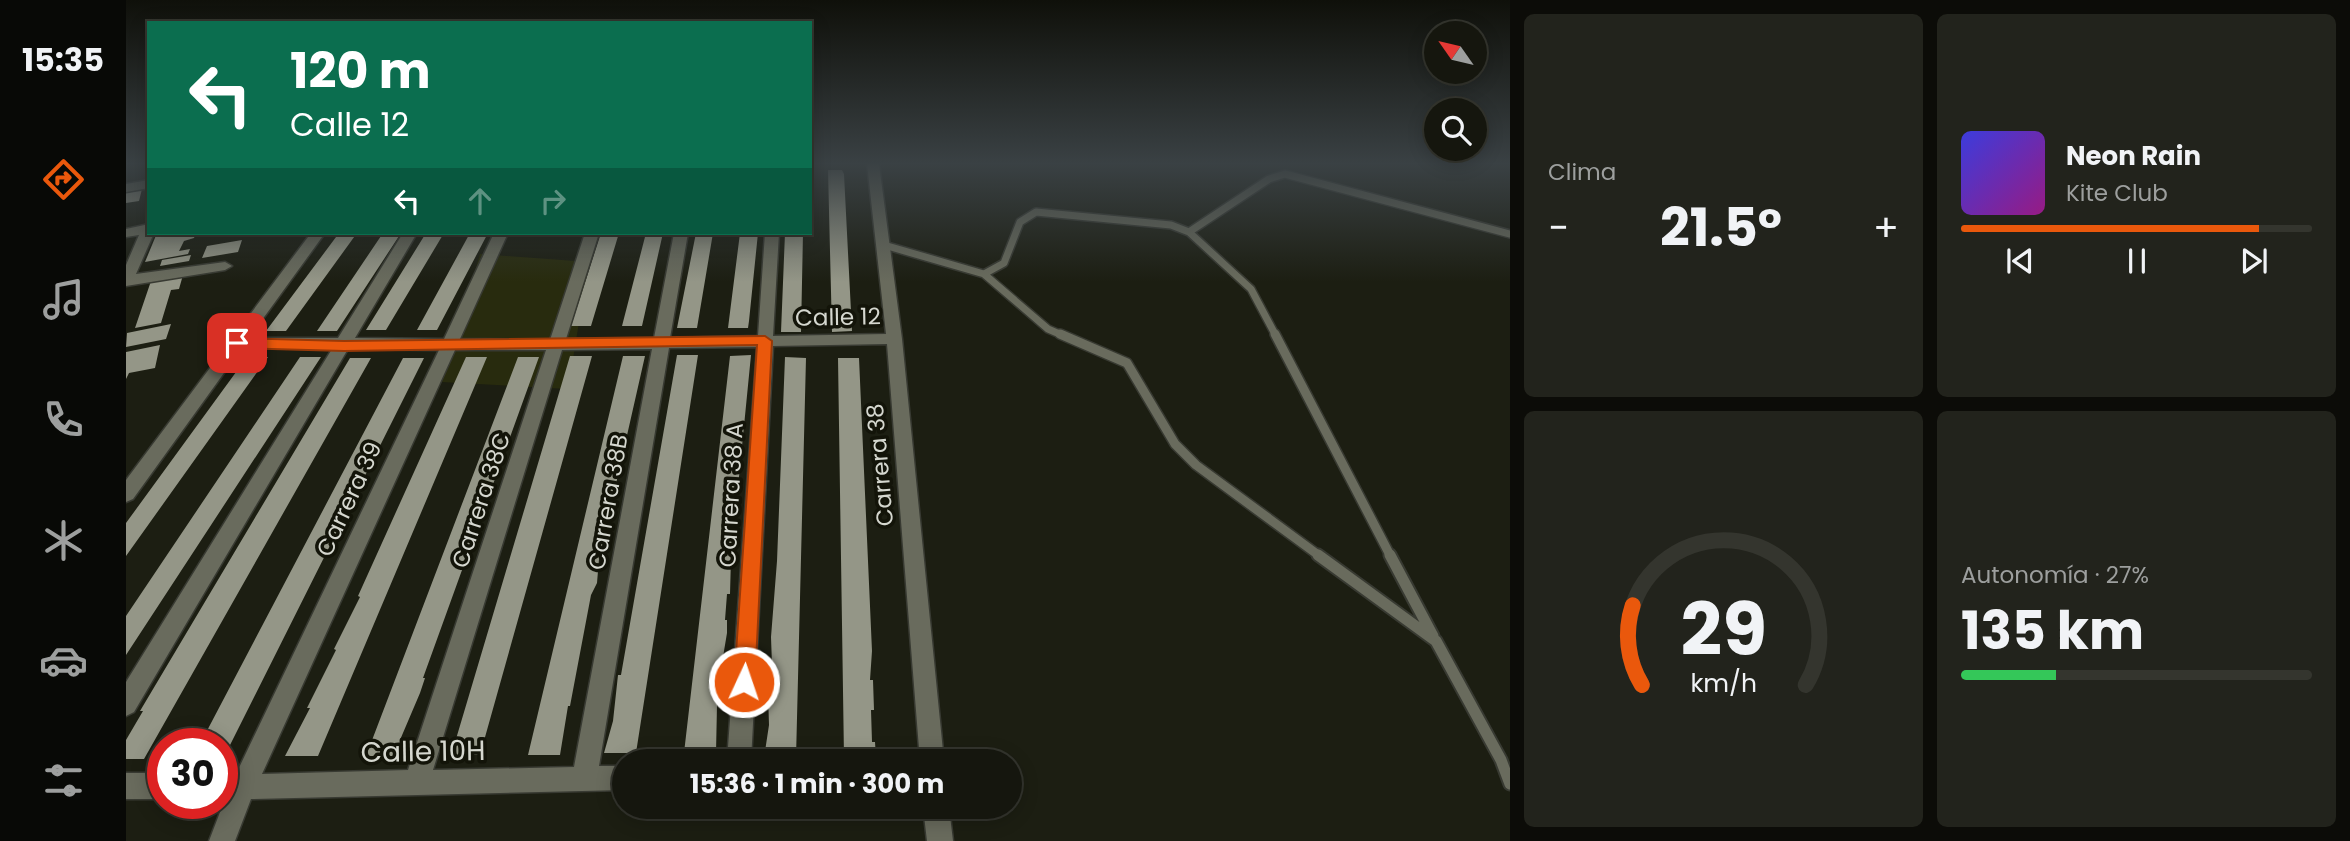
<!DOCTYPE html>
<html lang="es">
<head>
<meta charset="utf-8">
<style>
	body { margin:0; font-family:Poppins,sans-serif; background:#22231c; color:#f1f3f6; height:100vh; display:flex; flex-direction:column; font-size:26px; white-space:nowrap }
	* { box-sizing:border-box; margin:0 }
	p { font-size:23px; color:#9d9f9e }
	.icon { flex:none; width:38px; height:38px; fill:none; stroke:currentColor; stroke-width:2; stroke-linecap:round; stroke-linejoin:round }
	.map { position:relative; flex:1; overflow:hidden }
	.sheet { display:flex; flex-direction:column; gap:14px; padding:14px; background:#0c0c08; width:840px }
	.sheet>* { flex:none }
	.top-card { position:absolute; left:21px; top:21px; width:665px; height:214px; border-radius:0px; box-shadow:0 4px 18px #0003,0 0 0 2px #34352e; background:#0b6e4f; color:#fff; overflow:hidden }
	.needle { width:46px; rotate:304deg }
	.controls { position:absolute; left:1298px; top:21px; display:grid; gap:14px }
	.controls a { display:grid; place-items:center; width:63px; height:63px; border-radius:50%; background:#15160e; box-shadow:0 4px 18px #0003,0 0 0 2px #34352e; font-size:35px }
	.speed { position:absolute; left:21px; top:728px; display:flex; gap:14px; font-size:35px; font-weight:700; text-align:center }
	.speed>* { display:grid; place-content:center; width:91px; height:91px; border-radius:50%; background:#15160e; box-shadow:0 4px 18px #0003,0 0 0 2px #34352e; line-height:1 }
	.speed .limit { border:10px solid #d22; background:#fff; color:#111 }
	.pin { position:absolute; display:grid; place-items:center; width:60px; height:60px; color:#fff; margin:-30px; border-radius:14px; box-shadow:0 4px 10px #0006 }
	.me { position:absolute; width:77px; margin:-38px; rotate:3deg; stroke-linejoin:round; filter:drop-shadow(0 0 5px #0008) }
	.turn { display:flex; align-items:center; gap:24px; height:147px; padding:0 28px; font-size:32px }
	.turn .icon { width:91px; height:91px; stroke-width:2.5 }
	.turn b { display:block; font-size:49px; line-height:60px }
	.lanes { display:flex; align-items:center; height:66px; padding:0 28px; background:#0003; justify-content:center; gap:35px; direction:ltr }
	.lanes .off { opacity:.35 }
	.big { font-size:52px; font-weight:700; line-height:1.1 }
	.sheet .tile { flex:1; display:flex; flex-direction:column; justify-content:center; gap:10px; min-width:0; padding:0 24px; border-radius:10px; background:#22231c }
	.sheet .dial { align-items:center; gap:0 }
	.dial svg { height:182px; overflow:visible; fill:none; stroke:#34352e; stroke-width:7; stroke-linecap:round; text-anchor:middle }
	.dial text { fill:#f1f3f6; stroke:none }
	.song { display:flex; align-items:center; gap:21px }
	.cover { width:84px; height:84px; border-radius:10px; background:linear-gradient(135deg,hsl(240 70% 55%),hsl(310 70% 35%)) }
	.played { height:7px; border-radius:4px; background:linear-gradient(90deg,#ea580c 85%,#34352e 85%) }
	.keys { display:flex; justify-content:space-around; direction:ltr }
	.heat { display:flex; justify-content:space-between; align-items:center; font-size:38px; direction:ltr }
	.charge { height:10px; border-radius:5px; background:linear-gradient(90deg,#34c759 27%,#34352e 0) }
	.sheet .tiles { flex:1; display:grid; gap:14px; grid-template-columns:repeat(2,1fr) }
	.trip { position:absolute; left:486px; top:749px; width:410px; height:70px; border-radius:35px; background:#15160e; box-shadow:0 4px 18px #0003,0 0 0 2px #34352e; font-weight:700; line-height:70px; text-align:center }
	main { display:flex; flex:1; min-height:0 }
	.menu { display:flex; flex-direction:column; width:126px; justify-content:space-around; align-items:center; background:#080906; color:#9d9f9e }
	.menu .icon { width:49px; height:49px }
	.menu .on { color:#ea580c }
	.menu b { font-size:32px; color:#f1f3f6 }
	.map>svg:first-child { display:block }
	.green { fill:#282b0e }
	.building { fill:#949687 }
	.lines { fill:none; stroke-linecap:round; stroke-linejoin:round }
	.service-far2-casing { stroke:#383a32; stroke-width:10 }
	.service-far1-casing { stroke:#383a32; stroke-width:12 }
	.service-casing { stroke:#383a32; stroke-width:15 }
	.minor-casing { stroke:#383a32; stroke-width:3 }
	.service-far2 { stroke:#696b5d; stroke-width:7 }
	.service-far1 { stroke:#696b5d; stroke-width:9 }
	.service { stroke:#696b5d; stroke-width:11 }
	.minor { fill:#696b5d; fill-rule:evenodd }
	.route { fill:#ea580c; stroke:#983908; stroke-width:2 }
	.labels { text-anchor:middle; stroke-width:7; stroke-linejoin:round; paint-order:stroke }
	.street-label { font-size:23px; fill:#d5d7cf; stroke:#131409 }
	.near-street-label { font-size:28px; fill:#d5d7cf; stroke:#131409 }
</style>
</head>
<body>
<main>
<nav class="menu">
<b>15:35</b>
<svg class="icon on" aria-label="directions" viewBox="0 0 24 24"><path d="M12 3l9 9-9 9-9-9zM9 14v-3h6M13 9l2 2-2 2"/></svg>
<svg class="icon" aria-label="music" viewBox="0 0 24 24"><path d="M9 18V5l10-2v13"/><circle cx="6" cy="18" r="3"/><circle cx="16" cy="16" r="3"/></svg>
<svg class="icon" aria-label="phone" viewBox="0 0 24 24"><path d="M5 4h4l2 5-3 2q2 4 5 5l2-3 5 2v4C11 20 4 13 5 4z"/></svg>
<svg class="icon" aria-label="climate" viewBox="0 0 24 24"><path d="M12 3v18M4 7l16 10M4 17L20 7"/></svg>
<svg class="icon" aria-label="car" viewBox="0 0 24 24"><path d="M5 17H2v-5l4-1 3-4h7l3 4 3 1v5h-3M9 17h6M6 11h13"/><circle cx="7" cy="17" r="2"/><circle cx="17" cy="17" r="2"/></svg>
<svg class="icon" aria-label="filters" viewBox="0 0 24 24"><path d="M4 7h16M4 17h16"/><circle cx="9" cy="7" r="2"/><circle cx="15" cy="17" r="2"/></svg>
</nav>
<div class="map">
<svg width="1384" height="841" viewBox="0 0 1384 841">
	<rect width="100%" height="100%" fill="#1c1e12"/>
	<!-- green -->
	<path class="green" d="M354,254L463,262L442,389L316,382Z"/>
	<!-- building -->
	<path class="building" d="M702,170H716L718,174L726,331L706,332Z
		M16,189L13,201L0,203V191Z
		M31,233H70L68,238L58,241L53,251L64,249L62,254L19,262Z
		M213,233H231L160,331H140Z
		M257,233H275L211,331H191Z
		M300,233H318L260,330H240Z
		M344,233H362L311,330H291Z
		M475,233H493L465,326H445Z
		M520,233H537L516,326H496Z
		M570,233H587L571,328H551Z
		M614,233H632L623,321L622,328H602Z
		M659,233H677L675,332H655Z
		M116,240L112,252L76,258L81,246Z
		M65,255L63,261L34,266L36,260Z
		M57,275L53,289L45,290L35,323L9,328L25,281Z
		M45,324L40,339L0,347L1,333Z
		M34,345L29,368L3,373L0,379V352Z
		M551,355H572L510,753H478L487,721L492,675H495Z
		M625,355L605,558L604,594H601L599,620H601V633L594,675H597L594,705H591L590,753H558L604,356Z
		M444,356H466L354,755H322L327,739H330Z
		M497,356H519L473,559L471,583L465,595L444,706H442L434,755H402Z
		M121,357H142L0,556V523Z
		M174,357H195L0,655V616Z
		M340,357H361L192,756H159L184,708H181L210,650L208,649L234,597L232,596Z
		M392,357H413L297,678H299L294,693L274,740H277L271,756H240Z
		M659,357L680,358L670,758H638L643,725L642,694L646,665L645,637L651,561Z
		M224,358H245L18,759H0V740L17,711H14Z
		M277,358H298L96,761V744H74Z
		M712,358H733L746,651L744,680H747L748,710H745L746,742H749L750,758H718Z"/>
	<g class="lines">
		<!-- service-far2 casing -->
		<g class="service-far2-casing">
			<path id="service-far2" d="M1063,232L1143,179L1159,174L1384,234
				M758,245L858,274L922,329L938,336
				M858,274L878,263L894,222L910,212L1045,225L1063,232L1125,289L1150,336"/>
		</g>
		<!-- service-far1 casing -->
		<g class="service-far1-casing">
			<path id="service-far1" d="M934,334L1001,363L1049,444L1070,465L1195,557
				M1149,334L1265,557"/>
		</g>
		<!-- service casing -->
		<g class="service-casing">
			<path id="service" d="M1192,555L1310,641L1375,760L1384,784
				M1264,555L1307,636"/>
		</g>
		<!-- minor casing -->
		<g class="minor-casing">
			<path id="minor" d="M741,164H753L776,339L818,761H794L761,344L647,346L625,761H601L631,347L543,348L473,766H499V790L125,799L109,841H83L99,799L96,800V774H110L313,350L222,349L8,712L0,716V682L206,349L116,348L7,499L0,502V480L185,233H199L123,338H212L277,233H291L229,338L318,339L368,233H382L334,339L424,340L459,233H473L440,339L528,338L548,233H562L544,338L632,336L639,233H653L647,336L760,334ZM526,349L448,767L307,770L436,350ZM329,350H420L282,770L136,774Z
				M23,180V188L0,192V184Z
				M23,224V233H28L10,274L99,262L106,266L99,270L0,286V265L13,235L0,237V229Z
				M0,773H37V799H0Z
				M797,807H823L827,841H801Z"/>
		</g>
		<!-- service-far2 -->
		<use href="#service-far2" class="service-far2"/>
		<!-- service-far1 -->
		<use href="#service-far1" class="service-far1"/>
		<!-- service -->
		<use href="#service" class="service"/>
		<!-- minor -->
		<use href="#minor" class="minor"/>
	</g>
	<!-- sky -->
	<linearGradient id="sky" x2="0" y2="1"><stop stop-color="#0f100a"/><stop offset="0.58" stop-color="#3a4144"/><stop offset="1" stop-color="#3a4144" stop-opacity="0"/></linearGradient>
	<rect width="1384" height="282" fill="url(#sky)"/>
	<!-- route -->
	<path class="route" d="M639,336L646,341L629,682L625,690L618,693L611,690L608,682L631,345L218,351L111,348L104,343L111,338L218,341Z"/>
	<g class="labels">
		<!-- street labels -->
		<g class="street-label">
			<text transform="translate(712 317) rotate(-1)" y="8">Calle 12</text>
			<text transform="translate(754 465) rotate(-95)" y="8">Carrera 38</text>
			<text transform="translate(605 495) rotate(-87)" y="8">Carrera 38 A</text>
			<text transform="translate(223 499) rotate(-65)" y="8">Carrera 39</text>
			<text transform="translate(355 500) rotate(-72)" y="8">Carrera 38C</text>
			<text transform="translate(482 502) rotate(-80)" y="8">Carrera 38B</text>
		</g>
		<!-- near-street labels -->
		<g class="near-street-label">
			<text transform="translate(297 751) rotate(-1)" y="10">Calle 10H</text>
		</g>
	</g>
</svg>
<div class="controls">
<a><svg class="needle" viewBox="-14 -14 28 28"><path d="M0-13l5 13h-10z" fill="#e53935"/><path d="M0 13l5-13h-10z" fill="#9d9f9e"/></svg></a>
<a><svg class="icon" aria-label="search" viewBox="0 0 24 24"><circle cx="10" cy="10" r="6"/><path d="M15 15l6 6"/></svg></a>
</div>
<div class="speed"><div class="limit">30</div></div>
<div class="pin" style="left:111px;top:343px;background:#d93025"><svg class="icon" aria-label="arrive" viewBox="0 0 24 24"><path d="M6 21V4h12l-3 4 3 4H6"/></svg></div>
<svg class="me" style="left:618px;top:682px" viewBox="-20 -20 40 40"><circle r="17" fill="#ea580c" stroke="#fff" stroke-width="3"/><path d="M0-11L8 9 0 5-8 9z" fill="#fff"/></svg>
<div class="trip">15:36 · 1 min · 300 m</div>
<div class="top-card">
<div class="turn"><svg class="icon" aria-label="left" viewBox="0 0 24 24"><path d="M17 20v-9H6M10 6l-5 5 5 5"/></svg><div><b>120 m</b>Calle 12</div></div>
<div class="lanes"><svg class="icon" aria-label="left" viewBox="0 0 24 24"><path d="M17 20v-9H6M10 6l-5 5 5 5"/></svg><svg class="icon off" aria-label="ahead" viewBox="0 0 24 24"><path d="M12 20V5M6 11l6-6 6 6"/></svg><svg class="icon off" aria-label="right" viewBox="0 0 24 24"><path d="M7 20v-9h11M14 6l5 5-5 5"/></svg></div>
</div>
</div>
<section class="sheet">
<div class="tiles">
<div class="tile"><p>Clima</p>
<div class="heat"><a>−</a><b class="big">21.5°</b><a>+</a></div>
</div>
<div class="tile">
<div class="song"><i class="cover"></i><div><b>Neon Rain</b><p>Kite Club</p></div></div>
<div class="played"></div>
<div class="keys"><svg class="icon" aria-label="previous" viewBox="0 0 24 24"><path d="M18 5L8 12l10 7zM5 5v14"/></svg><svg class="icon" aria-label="pause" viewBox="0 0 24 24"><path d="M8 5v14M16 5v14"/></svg><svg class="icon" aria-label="next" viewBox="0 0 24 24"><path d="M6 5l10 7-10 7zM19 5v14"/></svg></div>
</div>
<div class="tile dial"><svg viewBox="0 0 100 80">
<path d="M14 69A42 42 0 1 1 86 69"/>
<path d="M14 69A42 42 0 0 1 10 34" stroke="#ea580c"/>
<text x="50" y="56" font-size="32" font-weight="700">29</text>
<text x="50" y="72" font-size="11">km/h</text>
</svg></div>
<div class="tile"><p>Autonomía · 27%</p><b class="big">135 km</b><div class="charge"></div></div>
</div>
</section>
</main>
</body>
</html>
